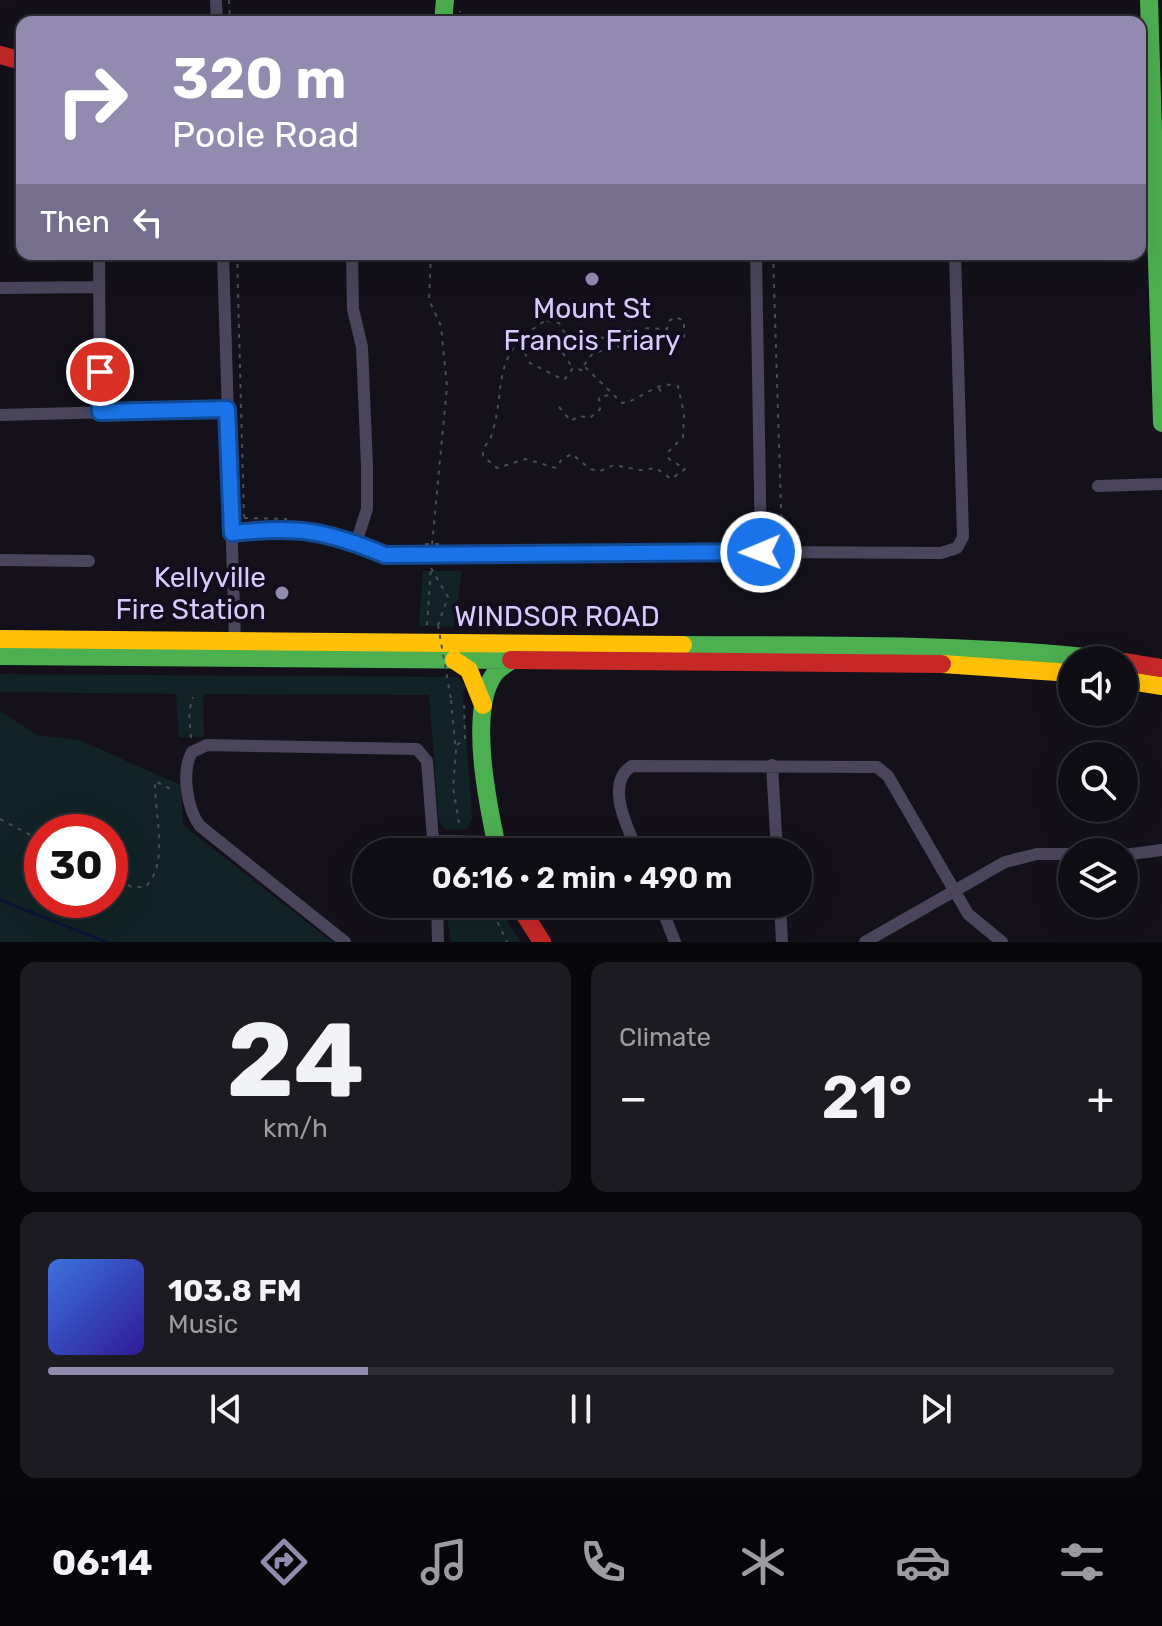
<!DOCTYPE html>
<html lang="en">
<head>
<meta charset="utf-8">
<style>
	body { margin:0; font-family:Rubik,sans-serif; background:#1d1b22; color:#f1f3f6; height:100vh; display:flex; flex-direction:column; font-size:30px; white-space:nowrap }
	* { box-sizing:border-box; margin:0 }
	p { font-size:26px; color:#9b9ca0 }
	.icon { flex:none; width:44px; height:44px; fill:none; stroke:currentColor; stroke-width:2; stroke-linecap:round; stroke-linejoin:round }
	.map { position:relative; height:942px; overflow:hidden }
	.drawer { display:flex; flex-direction:column; gap:20px; padding:20px; background:#08070b; flex:1 }
	.drawer>* { flex:none }
	.top-card { position:absolute; left:16px; top:16px; width:1130px; height:244px; border-radius:16px; box-shadow:0 8px 32px #0002,0 0 0 2px #2f2d34; background:#938aaf; color:#fff; overflow:hidden }
	.buttons { position:absolute; left:1058px; top:646px; display:grid; gap:16px }
	.buttons a { display:grid; place-items:center; width:80px; height:80px; border-radius:50%; background:#0f0d14; box-shadow:0 8px 32px #0002,0 0 0 2px #2f2d34; font-size:40px }
	.speed { position:absolute; left:24px; top:814px; display:flex; gap:16px; font-size:40px; font-weight:700; text-align:center }
	.speed>* { display:grid; place-content:center; width:104px; height:104px; border-radius:50%; background:#0f0d14; box-shadow:0 8px 32px #0002,0 0 0 2px #2f2d34; line-height:1 }
	.speed .limit { border:12px solid #d22; background:#fff; color:#111 }
	.pin { position:absolute; display:grid; place-items:center; width:68px; height:68px; color:#fff; margin:-34px; border:4px solid #fff; border-radius:50%; box-shadow:0 2px 8px #0007 }
	.me { position:absolute; width:88px; margin:-44px; rotate:269deg; stroke-linejoin:round; filter:drop-shadow(0 0 6px #0008) }
	.turn { display:flex; align-items:center; gap:28px; height:168px; padding:0 24px; font-size:36px }
	.turn .icon { width:104px; height:104px; stroke-width:2.5 }
	.turn b { display:block; font-size:56px; line-height:68px }
	.then { display:flex; align-items:center; height:76px; padding:0 24px; background:#0003; gap:16px; font-size:30px }
	.big { font-size:60px; font-weight:600; line-height:1.1 }
	.drawer .widget { flex:1; display:flex; flex-direction:column; justify-content:center; gap:12px; min-width:0; padding:0 28px; border-radius:16px; background:#1d1b22 }
	.drawer .dial { align-items:center; gap:0 }
	.dial b { font-size:104px; line-height:1 }
	.song { display:flex; align-items:center; gap:24px }
	.cover { width:96px; height:96px; border-radius:12px; background:linear-gradient(135deg,hsl(220 70% 55%),hsl(250 70% 35%)) }
	.played { height:8px; border-radius:4px; background:linear-gradient(90deg,#938aaf 30%,#2f2d34 30%) }
	.keys { display:flex; justify-content:space-around; direction:ltr }
	.heat { display:flex; justify-content:space-between; align-items:center; font-size:44px; direction:ltr }
	.drawer .tiles { flex:1; display:grid; gap:20px; grid-template-columns:1fr 1fr }
	.widget:last-child { grid-column:span 2 }
	.trip { position:absolute; left:352px; top:838px; width:460px; height:80px; border-radius:40px; background:#0f0d14; box-shadow:0 8px 32px #0002,0 0 0 2px #2f2d34; font-weight:600; line-height:80px; text-align:center }
	.dock { display:flex; height:128px; justify-content:space-around; align-items:center; background:#060508; color:#9b9ca0 }
	.dock .icon { width:56px; height:56px }
	.dock .on { color:#938aaf }
	.dock b { font-size:36px; color:#f1f3f6 }
	.map>svg:first-child { display:block }
	.green { fill:#112326; fill-rule:evenodd }
	.lines { fill:none; stroke-linecap:round; stroke-linejoin:round }
	.stream { stroke:#0b1538; stroke-width:3 }
	.path { stroke:#454e5c; stroke-width:2; stroke-dasharray:4 6; stroke-linecap:butt }
	.street { stroke:#4a455c; stroke-width:12 }
	.fast { stroke:#4caf50; stroke-width:18 }
	.slow { stroke:#ffc107; stroke-width:18 }
	.jam { stroke:#c62828; stroke-width:18 }
	.path-bridge { stroke:#454e5c; stroke-width:2; stroke-dasharray:4 6; stroke-linecap:butt }
	.route-casing { stroke:#114b97; stroke-width:20 }
	.route { stroke:#1a73e8; stroke-width:14 }
	.poi-dot { fill:#938aaf; stroke:#120d1f; stroke-width:3 }
	.labels { text-anchor:middle; stroke-width:8; stroke-linejoin:round; paint-order:stroke }
	.poi-label { font-size:28px; fill:#d7cbfe; stroke:#120d1f }
	.street-label { font-size:28px; fill:#d7cbfe; stroke:#120d1f }
</style>
</head>
<body>
<div class="map">
<svg width="1162" height="942" viewBox="0 0 1162 942">
	<rect width="100%" height="100%" fill="#14111b"/>
	<!-- green -->
	<path class="green" d="M423,571H462L454,627L419,626Z
		M0,674L458,677L466,686L463,694L472,818L467,829L446,830L439,821L429,695L203,694L204,737H179L176,694L0,692Z
		M0,711L37,735L79,740L181,785L183,825L332,942H0ZM42,832H110V900H42Z
		M445,904H496L521,942H451Z"/>
	<g class="lines">
		<!-- stream -->
		<path class="stream" d="M0,900L106,942"/>
		<!-- path -->
		<path class="path" d="M229,0L230,22
			M459,22L460,11
			M237,254L244,517
			M431,254L429,300L441,326L447,386L432,545
			M773,254L782,539
			M547,321L559,323L564,332L619,340
			M563,334L560,349L572,367
			M520,344L530,363L564,380L573,368L582,370L584,366L622,403C642,401 656,379 678,386L684,414L683,437L667,453L669,459L685,469L671,479L656,468L640,470L614,465L600,471L590,469L572,454L562,459L556,468L526,459L497,468L483,456C482,446 489,444 492,434C507,384 489,355 545,321L550,300
			M584,365L593,353L618,347L621,333L641,328L667,329L669,321L676,317L684,321V341L668,345L665,340L667,329
			M659,388L664,397
			M559,407L571,421L579,416L590,418L600,409L599,397L609,395
			M244,518L287,519
			M425,544H443
			M431,568L448,597L438,625
			M427,625L431,567
			M451,700L456,752L453,787L460,829
			M191,738L189,712L193,697
			M457,745L465,739L464,700
			M0,819L42,841
			M110,876L132,887H145C170,865 154,812 155,781L174,791
			M489,904L507,942"/>
		<!-- street -->
		<path class="street" d="M216,0L217,22
			M99,254L100,412
			M223,254L235,641
			M352,254L353,309L362,347L367,466V509L356,543
			M756,254L761,552
			M0,288L99,287
			M0,415L227,409
			M1098,486L1162,484
			M232,533L313,531L335,534L385,555L431,557L761,552L941,553L957,548L963,537L955,254
			M0,560L89,561
			M772,765L777,852
			M433,841L495,842
			M638,852C628,829 604,783 632,766L877,767L888,776L968,914L1002,942
			M1124,855L1162,850
			M437,904L438,942
			M660,904L675,942
			M780,904L782,942
			M345,942L200,826C187,809 181,771 192,752L207,745L417,749L427,761L434,852
			M865,942L1005,862L1037,854H1072"/>
		<!-- fast -->
		<path class="fast" d="M1149,0L1162,423
			M443,22L445,0
			M683,645C827,646 971,643 1113,660
			M0,656L511,660
			M498,852C489,810 468,714 493,676C497,669 505,665 512,660"/>
		<!-- slow -->
		<path class="slow" d="M0,639L683,645
			M454,660L469,670L483,705
			M942,664L1072,673
			M1124,680L1162,686"/>
		<!-- jam -->
		<path class="jam" d="M0,55L22,61
			M511,660L942,664
			M1124,662L1162,668
			M518,904L542,942"/>
		<!-- path-bridge -->
		<path class="path-bridge" d="M438,625L451,700"/>
	</g>
	<g class="lines">
		<!-- route casing -->
		<g class="route-casing">
			<path id="route" d="M100,372V412L227,409L232,533C297,526 325,530 385,555L761,552"/>
		</g>
		<!-- route -->
		<use href="#route" class="route"/>
	</g>
	<!-- markers -->
	<g class="poi-dot">
		<circle cx="592" cy="279" r="8"/>
		<circle cx="282" cy="593" r="8"/>
	</g>
	<g class="labels">
		<!-- poi labels -->
		<g class="poi-label">
			<text x="592" y="318">Mount St<tspan x="592" dy="32">Francis Friary</tspan></text>
			<text x="266" y="587" text-anchor="end">Kellyville<tspan x="266" dy="32">Fire Station</tspan></text>
		</g>
		<!-- street labels -->
		<g class="street-label">
			<text x="557" y="626">WINDSOR ROAD</text>
		</g>
	</g>
</svg>
<div class="buttons">
<a><svg class="icon" aria-label="sound" viewBox="0 0 24 24"><path d="M4 9h4l5-4v14l-5-4H4zM17 9q2 3 0 6"/></svg></a>
<a><svg class="icon" aria-label="search" viewBox="0 0 24 24"><circle cx="10" cy="10" r="6"/><path d="M15 15l6 6"/></svg></a>
<a><svg class="icon" aria-label="layers" viewBox="0 0 24 24"><path d="M12 4l9 5-9 5-9-5zM3 14l9 5 9-5"/></svg></a>
</div>
<div class="speed"><div class="limit">30</div></div>
<div class="pin" style="left:100px;top:372px;background:#d93025"><svg class="icon" aria-label="arrive" viewBox="0 0 24 24"><path d="M6 21V4h12l-3 4 3 4H6"/></svg></div>
<svg class="me" style="left:761px;top:552px" viewBox="-20 -20 40 40"><circle r="17" fill="#1a73e8" stroke="#fff" stroke-width="3"/><path d="M0-11L8 9 0 5-8 9z" fill="#fff"/></svg>
<div class="trip">06:16 · 2 min · 490 m</div>
<div class="top-card">
<div class="turn"><svg class="icon" aria-label="right" viewBox="0 0 24 24"><path d="M7 20v-9h11M14 6l5 5-5 5"/></svg><div><b>320 m</b>Poole Road</div></div>
<div class="then">Then<svg class="icon" aria-label="left" viewBox="0 0 24 24"><path d="M17 20v-9H6M10 6l-5 5 5 5"/></svg></div>
</div>
</div>
<section class="drawer">
<div class="tiles">
<div class="widget dial"><b>24</b><p>km/h</p></div>
<div class="widget"><p>Climate</p>
<div class="heat"><a>−</a><b class="big">21°</b><a>+</a></div>
</div>
<div class="widget">
<div class="song"><i class="cover"></i><div><b>103.8 FM</b><p>Music</p></div></div>
<div class="played"></div>
<div class="keys"><svg class="icon" aria-label="previous" viewBox="0 0 24 24"><path d="M18 5L8 12l10 7zM5 5v14"/></svg><svg class="icon" aria-label="pause" viewBox="0 0 24 24"><path d="M8 5v14M16 5v14"/></svg><svg class="icon" aria-label="next" viewBox="0 0 24 24"><path d="M6 5l10 7-10 7zM19 5v14"/></svg></div>
</div>
</div>
</section>
<nav class="dock">
<b>06:14</b>
<svg class="icon on" aria-label="directions" viewBox="0 0 24 24"><path d="M12 3l9 9-9 9-9-9zM9 14v-3h6M13 9l2 2-2 2"/></svg>
<svg class="icon" aria-label="music" viewBox="0 0 24 24"><path d="M9 18V5l10-2v13"/><circle cx="6" cy="18" r="3"/><circle cx="16" cy="16" r="3"/></svg>
<svg class="icon" aria-label="phone" viewBox="0 0 24 24"><path d="M5 4h4l2 5-3 2q2 4 5 5l2-3 5 2v4C11 20 4 13 5 4z"/></svg>
<svg class="icon" aria-label="climate" viewBox="0 0 24 24"><path d="M12 3v18M4 7l16 10M4 17L20 7"/></svg>
<svg class="icon" aria-label="car" viewBox="0 0 24 24"><path d="M5 17H2v-5l4-1 3-4h7l3 4 3 1v5h-3M9 17h6M6 11h13"/><circle cx="7" cy="17" r="2"/><circle cx="17" cy="17" r="2"/></svg>
<svg class="icon" aria-label="filters" viewBox="0 0 24 24"><path d="M4 7h16M4 17h16"/><circle cx="9" cy="7" r="2"/><circle cx="15" cy="17" r="2"/></svg>
</nav>
</body>
</html>
